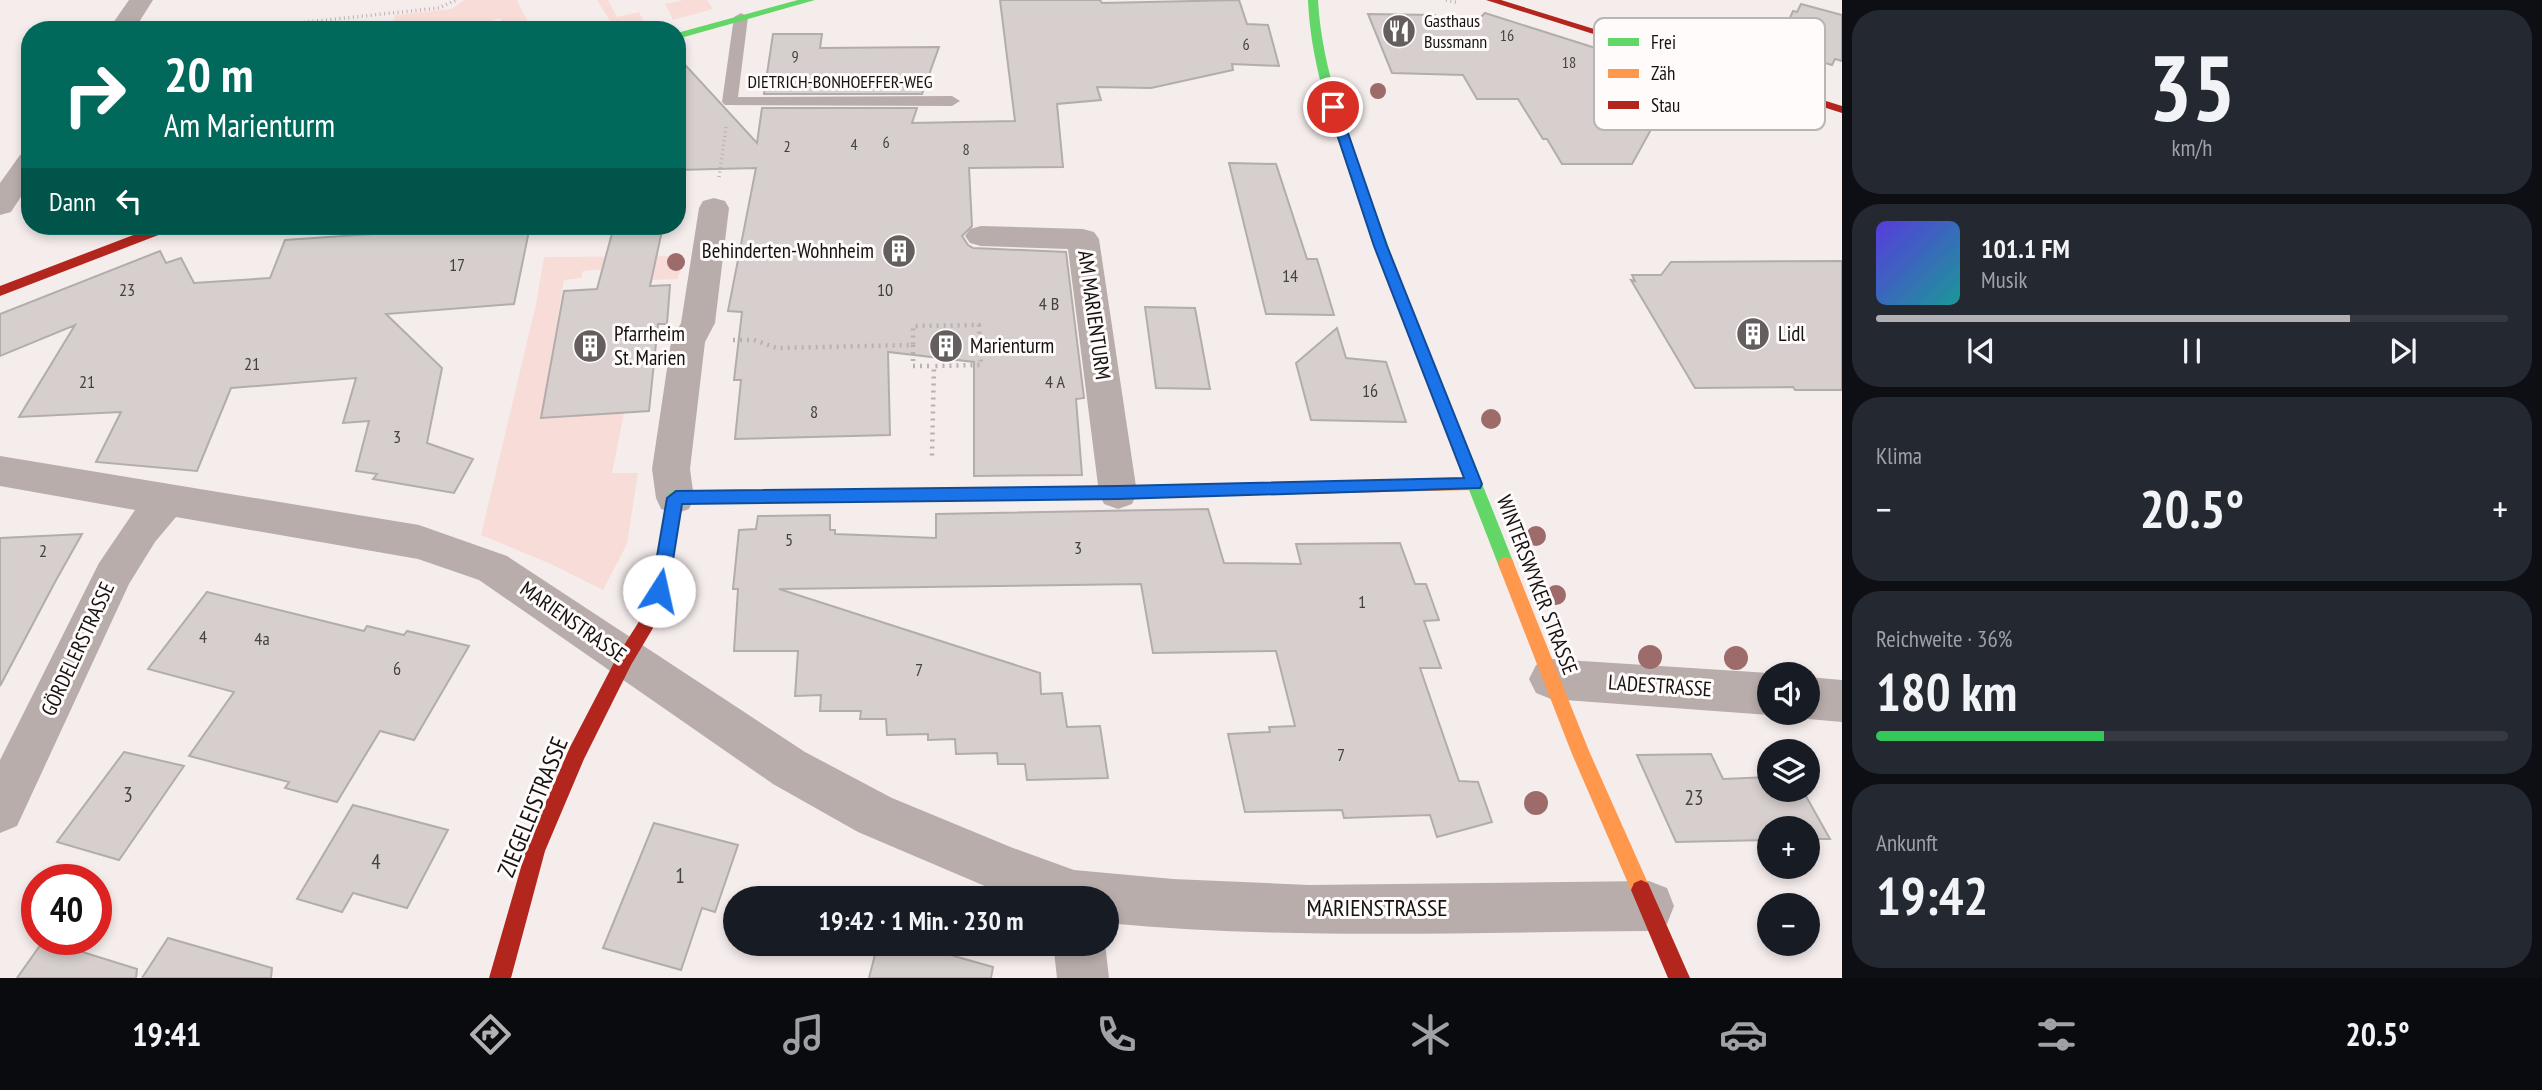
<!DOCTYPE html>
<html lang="de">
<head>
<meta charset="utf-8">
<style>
	body { margin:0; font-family:"PT Sans Narrow",sans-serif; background:#242831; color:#f1f3f6; height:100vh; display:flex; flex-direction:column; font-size:26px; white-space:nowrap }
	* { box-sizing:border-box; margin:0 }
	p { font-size:23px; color:#9ea1a6 }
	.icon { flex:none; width:38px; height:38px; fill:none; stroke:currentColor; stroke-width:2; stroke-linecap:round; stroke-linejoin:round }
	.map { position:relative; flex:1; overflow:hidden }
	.drawer { display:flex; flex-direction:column; gap:10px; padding:10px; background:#0d0f14; width:700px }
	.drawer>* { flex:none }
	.guide { position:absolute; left:21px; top:21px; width:665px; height:214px; border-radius:28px; box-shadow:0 4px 10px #0003; background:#00695c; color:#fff; overflow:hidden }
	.tools { position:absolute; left:1757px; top:662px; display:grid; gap:14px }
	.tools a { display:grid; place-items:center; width:63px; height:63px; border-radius:50%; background:#171b24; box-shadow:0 4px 10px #0003; font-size:35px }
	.speed { position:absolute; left:21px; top:864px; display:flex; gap:14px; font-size:35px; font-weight:700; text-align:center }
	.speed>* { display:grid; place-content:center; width:91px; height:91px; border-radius:50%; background:#171b24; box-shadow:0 4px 10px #0003; line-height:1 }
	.speed .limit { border:10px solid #d22; background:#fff; color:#111 }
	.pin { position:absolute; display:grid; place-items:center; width:60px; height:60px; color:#fff; margin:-30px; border:4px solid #fff; border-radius:50%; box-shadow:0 2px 7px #0007 }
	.me { position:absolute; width:77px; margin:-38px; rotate:10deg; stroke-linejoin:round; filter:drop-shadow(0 0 5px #0008) }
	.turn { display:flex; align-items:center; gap:24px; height:147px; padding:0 28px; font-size:32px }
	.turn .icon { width:91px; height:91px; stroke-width:2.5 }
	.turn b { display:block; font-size:49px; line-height:60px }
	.then { display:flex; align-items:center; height:66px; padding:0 28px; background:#0003; gap:14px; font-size:26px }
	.big { font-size:52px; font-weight:600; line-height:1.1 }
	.drawer .card { flex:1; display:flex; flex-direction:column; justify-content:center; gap:10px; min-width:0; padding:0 24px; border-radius:28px; background:#242831 }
	.drawer .dial { align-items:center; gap:0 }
	.dial b { font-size:91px; line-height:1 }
	.song { display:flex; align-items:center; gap:21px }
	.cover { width:84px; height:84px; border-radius:10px; background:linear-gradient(135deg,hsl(250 70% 55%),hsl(180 70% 35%)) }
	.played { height:7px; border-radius:4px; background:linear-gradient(90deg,#b2b0b2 75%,#363941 75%) }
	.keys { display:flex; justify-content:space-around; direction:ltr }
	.heat { display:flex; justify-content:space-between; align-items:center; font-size:38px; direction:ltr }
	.charge { height:10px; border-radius:5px; background:linear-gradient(90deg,#34c759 36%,#363941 0) }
	.trip { position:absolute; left:723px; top:886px; width:396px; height:70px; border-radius:35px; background:#171b24; box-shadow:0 4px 10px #0003; font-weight:600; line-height:70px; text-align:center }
	.menu { display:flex; height:112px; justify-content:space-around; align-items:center; background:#090b0e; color:#9ea1a6 }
	.menu .icon { width:49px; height:49px }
	.menu .active { color:#b2b0b2 }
	.menu b { font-size:32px; color:#f1f3f6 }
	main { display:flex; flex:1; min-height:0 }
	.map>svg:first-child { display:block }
	.green { fill:#f8dcd8 }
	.building { fill:#d6cfce; stroke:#b2acab; stroke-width:2 }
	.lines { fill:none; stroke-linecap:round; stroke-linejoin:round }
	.path-far1 { stroke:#b9b1b0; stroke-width:3.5; stroke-dasharray:1 3.5; stroke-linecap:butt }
	.path { stroke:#b9b1b0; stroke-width:4.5; stroke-dasharray:2 5; stroke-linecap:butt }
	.lane { fill:#b8adab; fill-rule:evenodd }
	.street { fill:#b8adab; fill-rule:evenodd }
	.fast { fill:#63d668; fill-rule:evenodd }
	.slow { fill:#ff974d; fill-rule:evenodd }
	.jam { fill:#b3261e; fill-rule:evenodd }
	.tree { fill:#9e6b6b }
	.route { fill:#1a73e8; stroke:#114b97; stroke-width:2 }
	.labels { text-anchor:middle; stroke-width:6; stroke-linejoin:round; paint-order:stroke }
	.far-number-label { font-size:16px; fill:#464140 }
	.far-poi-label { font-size:18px; fill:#161211; stroke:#fefbfa; text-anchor:start }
	.far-street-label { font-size:18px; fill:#161211; stroke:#fefbfa }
	.number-label { font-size:18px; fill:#464140 }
	.poi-label { font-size:21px; fill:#161211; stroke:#fefbfa; text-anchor:start }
	.street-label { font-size:21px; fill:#161211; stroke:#fefbfa }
	.near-number-label { font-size:21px; fill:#464140 }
	.near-street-label { font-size:24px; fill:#161211; stroke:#fefbfa }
	.key { fill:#fefbfa; stroke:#b8b5b4; stroke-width:2 }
	.key-label { font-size:19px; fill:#161211 }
</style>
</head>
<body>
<main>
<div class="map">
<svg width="1842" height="978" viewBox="0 0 1842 978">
	<rect width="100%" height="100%" fill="#f5edec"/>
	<!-- green -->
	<path class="green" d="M465,0H517L532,30H507L500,18L458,30H403L394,21L395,15L451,9Z
		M597,0H608L617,17L639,12L647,28L591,30L612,24Z
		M684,0H707L713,9L673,20L665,4Z
		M678,256L684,261L677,279L627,281V267L583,271L581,278L564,280L541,418L624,413L612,473H638L627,544L603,590L553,565L481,535L536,304L544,257Z"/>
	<!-- building -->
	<path class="building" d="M1000,0H1100L1102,3L1239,0L1247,24L1268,25L1279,66L1232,64L1233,70L1151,88L1097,87L1101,100L1057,104L1063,167L969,168L972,226L962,236L968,245L973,248L1066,252L1084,398L1076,399L1082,475L974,476V362L888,352L890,435L735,439L741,380H734L742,312L728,311L756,168L677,170V56L757,143L762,108H917L912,123L1015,121Z
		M1801,4L1842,15V61L1835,59L1832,65L1776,49L1793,11L1797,12Z
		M1485,13L1681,75L1632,164H1562L1547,139H1543L1518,99H1477L1463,75L1392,73L1368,14L1435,15L1437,21L1476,22Z
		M773,34H822L820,48L939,47L922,94H764Z
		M1229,163L1276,164L1307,259H1317L1334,315L1266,314Z
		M403,226H530L514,304L386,314L442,368L427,443L473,459L454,493L373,479L377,474L356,471L369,421L343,423L356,378L231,388L197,471L96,462L121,412L19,417L75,325L0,356V314L160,251L166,263L181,258L194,283L270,278L285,240L401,232Z
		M614,226H663L650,286L670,285L667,324H658L649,411L541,418L564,291L597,289Z
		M1842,261V390H1795L1793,387L1695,388L1631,280L1635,281L1632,275H1661L1671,262Z
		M1145,307L1195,308L1210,389L1156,388Z
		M1337,328L1346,358L1386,362L1406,422L1311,420L1296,363Z
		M1208,509L1224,563L1301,564L1296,544L1400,543L1415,584H1426L1439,620L1424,621L1441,668H1420L1459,781L1478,782L1492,822L1437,837L1430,815L1344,818L1342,810L1245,812L1228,734L1270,732L1269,727L1295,726L1276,651L1153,653L1141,584L779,589L1040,673L1041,694L1062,693L1067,727L1100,726L1108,778L1027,780L1025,764H998L997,753L956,754L955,739L928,740V734L887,735L886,719H860L861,711H820L821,695L795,696L798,651H734L738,589H733L739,530L756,529L758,516L830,515V530H835V534L936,538V514Z
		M82,534L55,582L0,686V538Z
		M207,592L364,631L367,626L404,635L407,631L469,646L414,740L380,731L337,802L285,788L289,782L189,756L234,692L148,669Z
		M124,752L184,766L119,860L57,842Z
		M1711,754L1723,779L1769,777V789H1802L1830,839H1808V828H1769V840L1676,842L1637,755Z
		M353,805L448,830L407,908L353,893L342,912L297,899Z
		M654,823L738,845L715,912L702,908L681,970L603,948Z
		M168,938L272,968L271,978H142Z
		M44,940L137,969L136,978H17Z
		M878,943H908L993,967L991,978H869Z"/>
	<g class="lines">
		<!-- path-far1 -->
		<path class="path-far1" d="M1446,0L1459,3
			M232,30L439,8L456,0
			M719,177L726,127"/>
		<!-- path -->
		<path class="path" d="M733,340H754L777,348L913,345V326L979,325L981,365L934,366L932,456
			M913,345V366H934"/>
		<!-- lane -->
		<path class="lane" d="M741,13L748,17L738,97L952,96L960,101L952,106L725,105L722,102L734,17Z"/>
		<!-- street -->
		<path class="street" d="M129,0H153L134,30H108Z
			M30,152V183L11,212L0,215V183L20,155Z
			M714,198L725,201L729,208L715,323L705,342L690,469L694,498L689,509L675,514L661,509L656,498L652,469L671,342L681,323L699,208L703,201Z
			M981,226L1083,229L1094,232L1099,239L1137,493L1132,504L1118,509L1104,504L1099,493L1068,249L981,246L970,243L965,236L970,229Z
			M0,456L419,525L507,556L805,752L892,798L1013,848L1074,870L1173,879L1309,885L1649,881L1667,888L1674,906L1667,924L1649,931C1468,932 1287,940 1106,923V898H1013L858,832L773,784L479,580L418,559L176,517L155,542L129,584L17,826L0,833V760L99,563L135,510L0,486Z
			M1551,659L1769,673V712H1775L1769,715L1551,699L1536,693L1529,679L1536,665Z
			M1808,677L1842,680V722L1808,719L1792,713L1808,712Z
			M1053,943H1105L1109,978H1057Z"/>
		<!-- fast -->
		<path class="fast" d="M798,0H815L677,39V33Z
			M1308,0H1318C1322,72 1349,137 1373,204C1416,325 1467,444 1514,564L1512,569L1506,571L1500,569L1498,564C1452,445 1403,326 1361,205C1337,138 1311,72 1308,0Z
			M1018,488L1024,489L1026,494L1024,499L1018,500L682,504L678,519H666C663,511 666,501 669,493L675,492Z"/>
		<!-- slow -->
		<path class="slow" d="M1474,478L1480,480L1482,484L1480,488L1474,490L1340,493L1334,491L1332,487L1334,483L1340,481Z
			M1506,557L1512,559L1514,564L1589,751L1651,890L1648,897L1641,900L1634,897L1572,754L1498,564L1500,559Z"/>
		<!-- jam -->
		<path class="jam" d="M1486,0H1501L1842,106V113Z
			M157,226H175L174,229L0,296V286Z
			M1340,481L1346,483L1348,487L1346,491L1340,493L1018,500L1012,499L1010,494L1012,489L1018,488Z
			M672,507L678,509L680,514L667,591L653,628L631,665L584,759L545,851L511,978H489L528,843L570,747L619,653L640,620L651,591L664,514L666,509Z
			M1641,880L1648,883L1690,978H1668L1631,890L1634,883Z"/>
	</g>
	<!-- trees -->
	<g class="tree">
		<circle cx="1378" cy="91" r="8"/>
		<circle cx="676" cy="262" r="9"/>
		<circle cx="1491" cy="419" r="10"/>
		<circle cx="1536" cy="536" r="10"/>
		<circle cx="1556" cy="595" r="10"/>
		<circle cx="1650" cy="657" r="12"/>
		<circle cx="1736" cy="658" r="12"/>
		<circle cx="1536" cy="803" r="12"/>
	</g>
	<!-- route -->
	<path class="route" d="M1333,104L1339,107L1387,246L1482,484L1480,488L1118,499L682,504L668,591L665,596L659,599L653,596L651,591L667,498L676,491L1118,486L1464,478L1374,246L1328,107Z"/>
	<!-- icons -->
	<defs>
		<g id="restaurant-disc" transform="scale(1.75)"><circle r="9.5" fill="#645f5e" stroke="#fefbfa"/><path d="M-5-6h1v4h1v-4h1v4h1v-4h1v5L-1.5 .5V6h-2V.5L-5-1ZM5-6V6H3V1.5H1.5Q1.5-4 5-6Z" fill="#fff"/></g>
		<g id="building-disc" transform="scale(1.75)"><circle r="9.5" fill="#645f5e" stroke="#fefbfa"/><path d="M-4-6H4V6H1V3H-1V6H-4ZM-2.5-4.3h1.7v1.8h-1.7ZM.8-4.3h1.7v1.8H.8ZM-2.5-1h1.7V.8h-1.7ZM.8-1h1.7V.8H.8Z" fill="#fff"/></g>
	</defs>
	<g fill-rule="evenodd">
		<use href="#restaurant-disc" x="1399" y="31"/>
		<use href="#building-disc" x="899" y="251"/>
		<use href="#building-disc" x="1753" y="334"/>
		<use href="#building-disc" x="590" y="346"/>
		<use href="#building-disc" x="946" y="346"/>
	</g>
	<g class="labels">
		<!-- far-number labels -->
		<g class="far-number-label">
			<text x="1507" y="41">16</text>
			<text x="1246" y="50">6</text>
			<text x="795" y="62">9</text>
			<text x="1569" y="68">18</text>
			<text x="886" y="148">6</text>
			<text x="854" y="150">4</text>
			<text x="787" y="152">2</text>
			<text x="966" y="155">8</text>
		</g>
		<!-- far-poi labels -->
		<g class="far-poi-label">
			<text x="1424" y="27">Gasthaus<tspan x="1424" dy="21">Bussmann</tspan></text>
		</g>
		<!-- far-street labels -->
		<g class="far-street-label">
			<text x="840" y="88">DIETRICH-BONHOEFFER-WEG</text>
		</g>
		<!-- number labels -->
		<g class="number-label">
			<text x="457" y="271">17</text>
			<text x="1290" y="282">14</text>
			<text x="127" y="296">23</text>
			<text x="885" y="296">10</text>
			<text x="1049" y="310">4 B</text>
			<text x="252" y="370">21</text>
			<text x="87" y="388">21</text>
			<text x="1055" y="388">4 A</text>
			<text x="1370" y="397">16</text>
			<text x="814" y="418">8</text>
			<text x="397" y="443">3</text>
			<text x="789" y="546">5</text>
			<text x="1078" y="554">3</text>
			<text x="43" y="557">2</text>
			<text x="1362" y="608">1</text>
			<text x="203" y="643">4</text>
			<text x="262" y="645">4a</text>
			<text x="397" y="675">6</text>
			<text x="919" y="676">7</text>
			<text x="1341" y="761">7</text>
		</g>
		<!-- poi labels -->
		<g class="poi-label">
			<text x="874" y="258" text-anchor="end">Behinderten-Wohnheim</text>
			<text x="614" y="341">Pfarrheim<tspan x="614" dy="24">St. Marien</tspan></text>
			<text x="1778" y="341">Lidl</text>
			<text x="970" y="353">Marienturm</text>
		</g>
		<!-- street labels -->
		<g class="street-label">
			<text transform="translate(1094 315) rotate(82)" y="7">AM MARIENTURM</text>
			<text transform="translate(1537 585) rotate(69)" y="7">WINTERSWYKER STRASSE</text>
			<text transform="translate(573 622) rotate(35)" y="7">MARIENSTRASSE</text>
			<text transform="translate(78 649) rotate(-65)" y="7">GÖRDELERSTRASSE</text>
			<text transform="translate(1660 686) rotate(4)" y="7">LADESTRASSE</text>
		</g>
		<!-- near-number labels -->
		<g class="near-number-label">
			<text x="128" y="802">3</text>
			<text x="1694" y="805">23</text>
			<text x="376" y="869">4</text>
			<text x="680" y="883">1</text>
		</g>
		<!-- near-street labels -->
		<g class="near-street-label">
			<text transform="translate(533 807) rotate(-68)" y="8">ZIEGELEISTRASSE</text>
			<text x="1377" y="916">MARIENSTRASSE</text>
		</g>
	</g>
	<!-- legend -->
	<rect x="1594" y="18" width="231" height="112" rx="10" class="key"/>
	<rect x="1608" y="38" width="31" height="8" fill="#63d668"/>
	<rect x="1608" y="69" width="31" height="9" fill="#ff974d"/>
	<rect x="1608" y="101" width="31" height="8" fill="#b3261e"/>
	<g class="key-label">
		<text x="1651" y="49">Frei</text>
		<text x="1651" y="80">Zäh</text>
		<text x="1651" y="112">Stau</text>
	</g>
</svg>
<div class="tools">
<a><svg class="icon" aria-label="sound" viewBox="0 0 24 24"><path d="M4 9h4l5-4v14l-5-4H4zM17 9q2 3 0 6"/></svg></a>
<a><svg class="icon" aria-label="layers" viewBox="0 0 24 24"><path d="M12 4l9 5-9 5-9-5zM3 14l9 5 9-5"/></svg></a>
<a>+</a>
<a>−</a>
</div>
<div class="speed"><div class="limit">40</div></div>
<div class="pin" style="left:1333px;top:107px;background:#d93025"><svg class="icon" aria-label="arrive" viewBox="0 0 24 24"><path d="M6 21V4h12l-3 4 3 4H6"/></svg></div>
<svg class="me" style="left:659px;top:591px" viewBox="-20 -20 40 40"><circle r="19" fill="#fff"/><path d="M0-13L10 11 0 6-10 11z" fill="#1a73e8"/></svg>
<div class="trip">19:42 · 1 Min. · 230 m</div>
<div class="guide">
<div class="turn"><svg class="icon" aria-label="right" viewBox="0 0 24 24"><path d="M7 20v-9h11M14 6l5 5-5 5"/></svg><div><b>20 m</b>Am Marienturm</div></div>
<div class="then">Dann<svg class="icon" aria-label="left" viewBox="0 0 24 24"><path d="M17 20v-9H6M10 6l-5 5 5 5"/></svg></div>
</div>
</div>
<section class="drawer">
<div class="card dial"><b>35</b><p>km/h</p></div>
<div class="card">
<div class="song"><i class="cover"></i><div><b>101.1 FM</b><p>Musik</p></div></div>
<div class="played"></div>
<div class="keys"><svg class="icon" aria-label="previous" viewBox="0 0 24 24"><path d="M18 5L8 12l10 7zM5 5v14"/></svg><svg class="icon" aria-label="pause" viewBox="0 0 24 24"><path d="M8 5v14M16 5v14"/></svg><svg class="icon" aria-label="next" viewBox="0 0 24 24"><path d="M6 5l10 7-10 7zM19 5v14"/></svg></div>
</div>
<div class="card"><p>Klima</p>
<div class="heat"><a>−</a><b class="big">20.5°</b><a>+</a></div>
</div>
<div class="card"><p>Reichweite · 36%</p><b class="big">180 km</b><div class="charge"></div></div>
<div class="card"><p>Ankunft</p><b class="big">19:42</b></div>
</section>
</main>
<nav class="menu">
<b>19:41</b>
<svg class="icon active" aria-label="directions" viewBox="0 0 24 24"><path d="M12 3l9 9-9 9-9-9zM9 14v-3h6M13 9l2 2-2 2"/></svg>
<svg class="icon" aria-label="music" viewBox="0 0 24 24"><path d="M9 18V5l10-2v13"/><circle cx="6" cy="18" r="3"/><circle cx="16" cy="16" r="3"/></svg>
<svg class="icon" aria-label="phone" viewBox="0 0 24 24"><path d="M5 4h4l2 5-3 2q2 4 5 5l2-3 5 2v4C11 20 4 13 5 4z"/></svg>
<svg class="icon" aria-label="climate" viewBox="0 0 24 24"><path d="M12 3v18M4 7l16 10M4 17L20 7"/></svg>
<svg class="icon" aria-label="car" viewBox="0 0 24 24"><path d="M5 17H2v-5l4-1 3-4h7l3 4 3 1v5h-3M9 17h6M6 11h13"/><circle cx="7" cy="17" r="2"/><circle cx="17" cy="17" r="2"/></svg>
<svg class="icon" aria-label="filters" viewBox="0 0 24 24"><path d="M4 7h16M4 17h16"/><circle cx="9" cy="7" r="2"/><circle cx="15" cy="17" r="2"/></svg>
<b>20.5°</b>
</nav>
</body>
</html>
